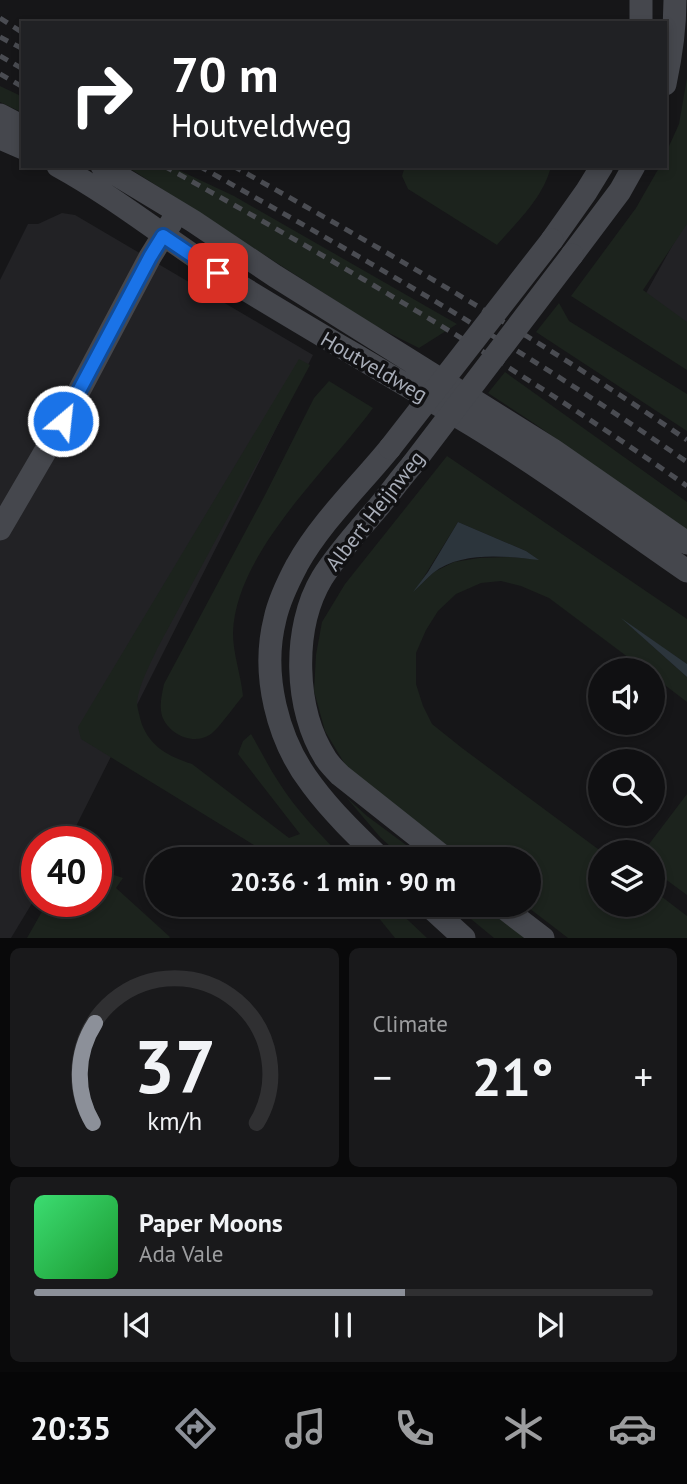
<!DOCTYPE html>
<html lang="en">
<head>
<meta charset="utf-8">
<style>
	body { margin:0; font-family:"PT Sans",sans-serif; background:#19191b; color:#f1f3f6; height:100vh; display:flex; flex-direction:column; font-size:26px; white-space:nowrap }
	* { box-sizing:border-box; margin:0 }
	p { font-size:23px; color:#9c9d9f }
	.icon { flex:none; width:38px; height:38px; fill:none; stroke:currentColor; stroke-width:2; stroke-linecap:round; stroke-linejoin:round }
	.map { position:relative; height:938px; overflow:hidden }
	.drawer { display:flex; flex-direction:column; gap:10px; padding:10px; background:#09090a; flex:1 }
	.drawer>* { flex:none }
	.banner { position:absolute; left:21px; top:21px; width:646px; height:147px; border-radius:0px; box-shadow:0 4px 10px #0003,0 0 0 2px #303032; background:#202124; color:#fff; overflow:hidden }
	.tools { position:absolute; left:588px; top:658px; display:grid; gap:14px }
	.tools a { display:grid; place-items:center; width:77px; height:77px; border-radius:50%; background:#101012; box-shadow:0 4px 10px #0003,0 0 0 2px #303032; font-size:35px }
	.speed { position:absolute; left:21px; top:826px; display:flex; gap:14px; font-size:35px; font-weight:700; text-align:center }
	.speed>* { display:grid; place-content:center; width:91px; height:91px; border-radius:50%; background:#101012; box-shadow:0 4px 10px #0003,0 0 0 2px #303032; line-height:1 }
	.speed .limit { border:10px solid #d22; background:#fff; color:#111 }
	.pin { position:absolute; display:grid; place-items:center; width:60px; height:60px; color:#fff; margin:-30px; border-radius:14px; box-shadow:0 4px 10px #0006 }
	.me { position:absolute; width:77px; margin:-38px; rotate:28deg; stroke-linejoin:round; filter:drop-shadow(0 0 5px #0008) }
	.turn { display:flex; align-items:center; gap:24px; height:147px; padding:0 35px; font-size:32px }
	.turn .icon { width:91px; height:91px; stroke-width:2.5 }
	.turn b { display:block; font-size:49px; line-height:60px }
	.big { font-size:52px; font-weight:700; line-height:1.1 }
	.drawer .card { flex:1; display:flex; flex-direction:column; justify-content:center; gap:10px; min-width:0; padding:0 24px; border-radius:10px; background:#19191b }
	.drawer .dial { align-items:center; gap:0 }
	.dial svg { height:182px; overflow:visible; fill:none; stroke:#303032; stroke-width:7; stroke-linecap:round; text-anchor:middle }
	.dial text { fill:#f1f3f6; stroke:none }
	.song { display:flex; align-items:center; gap:21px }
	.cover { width:84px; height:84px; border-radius:10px; background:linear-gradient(135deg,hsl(140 70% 55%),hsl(130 70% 35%)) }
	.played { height:7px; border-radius:4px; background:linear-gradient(90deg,#8c9099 60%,#303032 60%) }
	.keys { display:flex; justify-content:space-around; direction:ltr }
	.heat { display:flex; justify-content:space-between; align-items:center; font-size:38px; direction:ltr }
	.drawer .tiles { flex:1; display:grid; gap:10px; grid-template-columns:1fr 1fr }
	.card:last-child { grid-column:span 2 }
	.trip { position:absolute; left:145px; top:847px; width:396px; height:70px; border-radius:35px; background:#101012; box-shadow:0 4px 10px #0003,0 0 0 2px #303032; font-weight:700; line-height:70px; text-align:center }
	.tabs { display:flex; height:112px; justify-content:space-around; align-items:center; background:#060607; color:#9c9d9f }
	.tabs .icon { width:49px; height:49px }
	.tabs .on { color:#8c9099 }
	.tabs b { font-size:32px; color:#f1f3f6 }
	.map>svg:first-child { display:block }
	.built { fill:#222225 }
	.green { fill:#1c231d; fill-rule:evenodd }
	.water { fill:#2c353c }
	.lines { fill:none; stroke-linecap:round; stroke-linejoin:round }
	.secondary { stroke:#45474d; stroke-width:23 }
	.rail { stroke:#4a4c52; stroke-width:5; stroke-dasharray:9 7; stroke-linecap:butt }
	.secondary-bridge { stroke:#45474d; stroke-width:23 }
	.route-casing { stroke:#114b97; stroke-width:18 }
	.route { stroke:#1a73e8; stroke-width:12 }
	.labels { text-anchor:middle; stroke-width:7; stroke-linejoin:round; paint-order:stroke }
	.street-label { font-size:21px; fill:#a8adb8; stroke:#111113 }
</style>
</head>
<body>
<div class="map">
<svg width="687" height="938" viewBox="0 0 687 938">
	<rect width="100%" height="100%" fill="#161618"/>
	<!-- built -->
	<path class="built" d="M62,213L75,215L313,355L68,842H37V895L11,938H0V280L28,224H38Z
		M687,219V327L645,295Z"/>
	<!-- green -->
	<path class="green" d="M687,78V224L643,290L687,322V370L571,296L636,208L660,166H665V155L679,124Z
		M0,86L23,97V113L0,102Z
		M126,166H170L234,196L457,324L419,348L375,326Z
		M405,166H551C544,197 517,222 497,245L408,189L402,176Z
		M559,303L569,321L687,394V431L536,332Z
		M299,359L310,365L157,649C150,665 139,684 137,702C137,707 139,713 140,718C147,745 167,756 192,764L289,838L300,834L238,754L243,741L251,734C260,749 268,766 278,781C296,810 321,836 345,859H277L81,739L78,727Z
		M505,372L687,502V531L535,424L488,393Z
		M329,381L373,408C328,470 235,553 233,633C233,654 241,675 243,696C235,705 220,727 211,734C194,746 169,735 162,716C159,705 162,694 164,684L265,495L314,398Z
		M447,456L687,619V664L627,623L687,677V702L653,676V670H645L549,598L521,586L501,581L481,583L456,594L438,611L426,630L416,653V684L423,706L432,724L462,748L602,852H600V905H653V890L687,916V938H568L525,905H528V859H465L371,789L346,766L325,731L314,691L316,655L322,622L345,584ZM458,522L526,551L537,559L509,557L479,558L454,562L434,572L417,588Z
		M687,794V895L653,870V852H643Z
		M346,797L367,816L425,859H404L380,837Z
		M96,869L123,878L116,888L170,937L169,938H27L48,901H96Z
		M328,905H392L427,938H395L369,906L335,912Z
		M454,905H487L532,938H494Z"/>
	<!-- water -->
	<path class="water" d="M458,522L526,551L539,560C505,556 461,551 433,573C426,579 420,586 413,592L428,572Z
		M621,618L687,664V677Z"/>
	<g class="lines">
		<!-- secondary -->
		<path class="secondary" d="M641,0V23
			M665,84C671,56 675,29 675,0
			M0,115L23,127
			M0,138L23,148
			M58,166C120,200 175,246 235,283C313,331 394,377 472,425C546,470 616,522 687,571
			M102,166L193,221L275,276L553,450L687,543
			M552,240L586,192L602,166
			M572,255L620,191L634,166
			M412,465C399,480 388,496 375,511C356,533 337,554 322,578C292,628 294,710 326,759C330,765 335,770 340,775L446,859
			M0,529L63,421L150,257L171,223
			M381,859C357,836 332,812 312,785C277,740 261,674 275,619C279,600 288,582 297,565C321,522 359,486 390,448
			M428,905L464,938
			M500,905L543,938"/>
		<!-- rail -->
		<path class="rail" d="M0,18L23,33
			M0,37L23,49
			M0,56L23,69
			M0,74L23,87
			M164,166C343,265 519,368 687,486
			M199,166C365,259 530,353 687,462
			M233,166C388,252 541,340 687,440"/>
		<!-- secondary-bridge -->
		<path class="secondary-bridge" d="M390,448L552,240
			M412,465L572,255"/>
	</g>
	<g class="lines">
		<!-- route casing -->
		<g class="route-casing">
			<path id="route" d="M63,421L150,257L163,236L218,273"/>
		</g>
		<!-- route -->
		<use href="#route" class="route"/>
	</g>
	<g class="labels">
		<!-- street labels -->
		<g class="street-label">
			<text transform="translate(374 367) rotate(30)" y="7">Houtveldweg</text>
			<text transform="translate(375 511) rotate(-52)" y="7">Albert Heijnweg</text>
		</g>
	</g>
</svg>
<div class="tools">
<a><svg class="icon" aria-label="sound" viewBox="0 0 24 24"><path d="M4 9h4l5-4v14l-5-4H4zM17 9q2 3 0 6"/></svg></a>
<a><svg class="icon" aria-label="search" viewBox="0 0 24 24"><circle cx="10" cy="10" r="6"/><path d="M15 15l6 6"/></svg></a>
<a><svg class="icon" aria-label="layers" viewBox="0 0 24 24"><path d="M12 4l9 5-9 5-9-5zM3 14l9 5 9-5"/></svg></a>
</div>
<div class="speed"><div class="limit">40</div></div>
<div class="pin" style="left:218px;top:273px;background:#d93025"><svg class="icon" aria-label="arrive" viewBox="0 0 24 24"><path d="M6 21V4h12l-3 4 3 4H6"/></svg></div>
<svg class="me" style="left:63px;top:421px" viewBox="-20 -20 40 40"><circle r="17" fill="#1a73e8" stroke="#fff" stroke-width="3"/><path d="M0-11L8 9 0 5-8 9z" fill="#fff"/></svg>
<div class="trip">20:36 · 1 min · 90 m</div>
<div class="banner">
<div class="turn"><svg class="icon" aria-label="right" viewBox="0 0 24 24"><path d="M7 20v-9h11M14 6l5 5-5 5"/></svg><div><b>70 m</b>Houtveldweg</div></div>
</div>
</div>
<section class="drawer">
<div class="tiles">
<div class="card dial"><svg viewBox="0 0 100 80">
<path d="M14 69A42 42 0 1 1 86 69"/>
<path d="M14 69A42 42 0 0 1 15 25" stroke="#8c9099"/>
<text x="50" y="56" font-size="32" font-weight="700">37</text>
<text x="50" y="72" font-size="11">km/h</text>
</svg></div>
<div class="card"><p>Climate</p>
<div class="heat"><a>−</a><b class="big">21°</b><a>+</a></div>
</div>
<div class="card">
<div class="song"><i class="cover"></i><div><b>Paper Moons</b><p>Ada Vale</p></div></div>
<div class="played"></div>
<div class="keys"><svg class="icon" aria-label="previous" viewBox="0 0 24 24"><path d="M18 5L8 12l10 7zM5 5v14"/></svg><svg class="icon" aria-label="pause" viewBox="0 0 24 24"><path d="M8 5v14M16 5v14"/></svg><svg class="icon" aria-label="next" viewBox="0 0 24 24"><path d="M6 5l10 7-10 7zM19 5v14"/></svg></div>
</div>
</div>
</section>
<nav class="tabs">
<b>20:35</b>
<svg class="icon on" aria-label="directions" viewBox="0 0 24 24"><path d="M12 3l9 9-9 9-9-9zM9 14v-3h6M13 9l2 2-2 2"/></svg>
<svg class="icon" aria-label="music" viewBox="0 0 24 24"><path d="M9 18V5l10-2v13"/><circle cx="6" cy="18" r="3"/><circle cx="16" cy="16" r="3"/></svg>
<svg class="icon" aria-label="phone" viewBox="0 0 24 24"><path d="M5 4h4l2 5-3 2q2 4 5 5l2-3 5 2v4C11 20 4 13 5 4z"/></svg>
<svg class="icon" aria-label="climate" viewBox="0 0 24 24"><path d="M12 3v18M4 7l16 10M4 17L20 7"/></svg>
<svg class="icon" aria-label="car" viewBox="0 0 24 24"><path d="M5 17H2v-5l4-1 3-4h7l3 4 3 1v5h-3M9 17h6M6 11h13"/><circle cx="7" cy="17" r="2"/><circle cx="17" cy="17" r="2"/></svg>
</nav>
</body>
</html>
